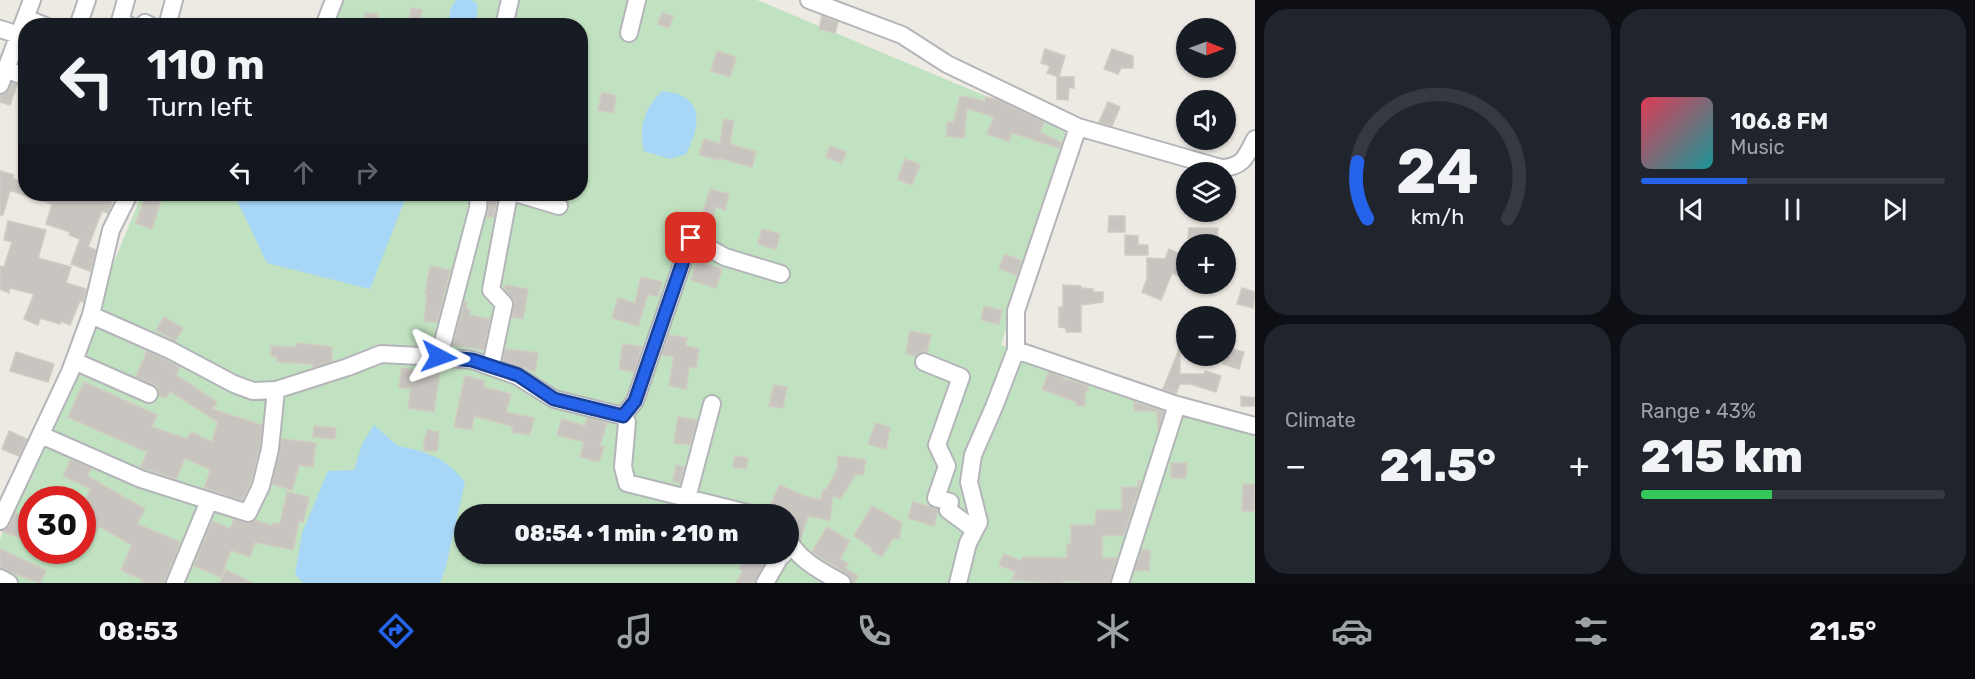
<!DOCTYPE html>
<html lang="en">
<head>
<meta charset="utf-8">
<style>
	body { margin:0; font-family:Rubik,sans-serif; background:#20242c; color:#f1f3f6; height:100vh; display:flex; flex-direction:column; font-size:22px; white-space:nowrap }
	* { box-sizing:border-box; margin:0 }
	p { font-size:20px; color:#9ea1a6 }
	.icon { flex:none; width:33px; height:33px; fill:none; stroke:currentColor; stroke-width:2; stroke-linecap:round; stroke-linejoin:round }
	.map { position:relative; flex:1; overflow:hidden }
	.drawer { display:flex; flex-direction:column; gap:9px; padding:9px; background:#0d0f14; width:720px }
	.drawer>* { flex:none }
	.top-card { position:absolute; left:18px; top:18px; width:570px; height:183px; border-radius:24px; box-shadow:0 2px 4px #0004; background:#171b24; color:#f1f3f6; overflow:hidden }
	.needle { width:39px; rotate:91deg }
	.buttons { position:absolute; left:1176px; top:18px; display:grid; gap:12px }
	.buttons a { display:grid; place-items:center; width:60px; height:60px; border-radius:50%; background:#171b24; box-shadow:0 2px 4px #0004; font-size:30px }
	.speed { position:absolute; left:18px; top:486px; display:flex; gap:12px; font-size:30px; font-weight:700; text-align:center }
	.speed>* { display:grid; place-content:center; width:78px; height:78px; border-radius:50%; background:#171b24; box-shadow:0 2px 4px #0004; line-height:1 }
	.speed .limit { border:9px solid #d22; background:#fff; color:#111 }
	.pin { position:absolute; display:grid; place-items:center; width:51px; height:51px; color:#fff; margin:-26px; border-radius:12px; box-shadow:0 3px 9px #0006 }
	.me { position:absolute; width:66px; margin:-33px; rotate:94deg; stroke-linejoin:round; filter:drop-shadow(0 0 4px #0008) }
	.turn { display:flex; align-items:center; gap:21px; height:126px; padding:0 30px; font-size:27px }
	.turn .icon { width:78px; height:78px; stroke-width:2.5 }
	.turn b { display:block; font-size:42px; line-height:51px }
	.lanes { display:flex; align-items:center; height:57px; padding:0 30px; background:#0003; justify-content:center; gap:30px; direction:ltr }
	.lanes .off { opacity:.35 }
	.big { font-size:45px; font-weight:800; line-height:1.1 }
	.drawer .tile { flex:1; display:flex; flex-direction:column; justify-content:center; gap:9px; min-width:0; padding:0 21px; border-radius:24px; background:#20242c }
	.drawer .dial { align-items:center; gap:0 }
	.dial svg { height:156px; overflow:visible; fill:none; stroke:#363941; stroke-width:7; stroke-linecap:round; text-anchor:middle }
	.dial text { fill:#f1f3f6; stroke:none }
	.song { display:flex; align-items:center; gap:18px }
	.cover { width:72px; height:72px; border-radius:9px; background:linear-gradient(135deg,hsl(350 70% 55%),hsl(180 70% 35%)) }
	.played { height:6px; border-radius:3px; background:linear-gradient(90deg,#2563eb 35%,#363941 35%) }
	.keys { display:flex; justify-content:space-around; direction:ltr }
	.heat { display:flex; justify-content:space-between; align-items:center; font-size:33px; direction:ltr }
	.charge { height:9px; border-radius:4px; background:linear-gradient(90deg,#34c759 43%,#363941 0) }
	.drawer .tiles { flex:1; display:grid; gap:9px; grid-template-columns:repeat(2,1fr) }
	.trip { position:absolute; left:454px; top:504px; width:345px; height:60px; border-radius:30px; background:#171b24; box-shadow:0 2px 4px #0004; font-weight:800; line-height:60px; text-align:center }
	.tab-bar { display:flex; height:96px; justify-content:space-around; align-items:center; background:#090b0e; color:#9ea1a6 }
	.tab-bar .icon { width:42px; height:42px }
	.tab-bar .active { color:#2563eb }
	.tab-bar b { font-size:27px; color:#f1f3f6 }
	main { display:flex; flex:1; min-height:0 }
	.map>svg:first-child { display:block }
	.green { fill:#c1e2c1; fill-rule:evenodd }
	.water { fill:#a7d6f7 }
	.building { fill:#c8c4c0; stroke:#d0cbc1; stroke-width:1.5 }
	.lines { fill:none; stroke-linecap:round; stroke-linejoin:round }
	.minor-casing { stroke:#b3b5b9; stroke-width:20 }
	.minor { stroke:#fff; stroke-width:16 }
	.route-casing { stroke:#184099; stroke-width:15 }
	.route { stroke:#2563eb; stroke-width:10 }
</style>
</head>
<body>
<main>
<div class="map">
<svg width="1255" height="583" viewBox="0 0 1255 583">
	<rect width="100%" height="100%" fill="#eceae2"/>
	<!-- green -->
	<path class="green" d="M340,0H757L1066,130L1001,345L1255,434V583H0V539L142,194H580V26L331,25ZM32,500H82V550H32ZM465,514H789V554H465Z"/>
	<!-- water -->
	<path class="water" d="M456,0H471L477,3V17L474,25H449L450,10Z
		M662,91C704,95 702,123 686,154L669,159L644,151C638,128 645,107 662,91Z
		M234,194H407L370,289L267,263Z
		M374,425L398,446L417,450L440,459L454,470L465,482L445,570L440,583H303L295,574L302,533L328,471L354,470L362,444Z"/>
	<!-- building -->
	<path class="building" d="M411,8L422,10L420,22L409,19Z
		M365,13L378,14L377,26H365Z
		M662,13L673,16L669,28L658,24Z
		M822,16L838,22L835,33L819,29Z
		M1045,49L1065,56L1059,77L1047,73L1050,66L1041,63Z
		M1112,49L1133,56V68H1121L1118,74L1104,69Z
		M717,51L736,57L730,77L711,71Z
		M1057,77H1074V88L1069,87L1068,100L1057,99Z
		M12,83L17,85L10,105L0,102V95L7,93Z
		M602,92L616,96L613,113L598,110Z
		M960,96L985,101L986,97L998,100L1044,122L1040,132L1062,143L1059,148L1012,133L1009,141L987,134L994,117L967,108L964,138L946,136L948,122H954Z
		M1108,102L1120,107L1112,126L1099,122Z
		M724,119L734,121L730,144L756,152L752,167L719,158V160L699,155L704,139L720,144Z
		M830,146L846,152L842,163L826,157Z
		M905,159L920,165L912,185L898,179Z
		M0,171L14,175L13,179L26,183V196L10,190L3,215H0Z
		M710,189L729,194L725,210L716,207L708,234L696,229L688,228L693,212L702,215Z
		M26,194H61L77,198L78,194H84L98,199L102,194H113L109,201L112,202L109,210L108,213L102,211L88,247L96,250L90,271L71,264L80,239L69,235L70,232L46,224L52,204L26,196Z
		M146,194H163L152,229L136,223Z
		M489,194H498L494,217H487Z
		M1109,216H1125V232H1108Z
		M8,221L46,230L38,258L71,267L66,283L86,289L83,302L80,301L70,325L61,321L60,324L40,318L38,325L24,319L34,294L10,288L9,293L0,289V266L4,267L12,242L4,240Z
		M1189,228H1218L1217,239L1188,238Z
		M762,229L780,234L776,249L758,244Z
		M1125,235L1138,236V245H1148V255H1125Z
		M1169,249L1186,257V279L1172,273L1161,300L1142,292L1147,279V258L1165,259Z
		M1005,254L1022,261L1017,275L999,268Z
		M697,261L722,269L716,288L691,280Z
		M430,266L450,270L437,322L424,321L427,294L425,293Z
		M641,277L662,282L658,297L648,294L638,326L612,318L618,298L635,303Z
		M505,285L528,289L523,319L512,317L514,302L505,289Z
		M1063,285L1081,286V288L1093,289V292H1103V302L1081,305V332H1066V328L1059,327V307H1063Z
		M1242,288L1255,292L1253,308L1237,304Z
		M464,302H467L466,309L470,310L469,315L490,319L484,350L453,345Z
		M984,306L1002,310L999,324L981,320Z
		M164,317L183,328L175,341L156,330Z
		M910,331L931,335L927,352H922L916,356L906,354Z
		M669,335L687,338L685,346L699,349L696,368L689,367L686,389L669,386L674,356L662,355Z
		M297,343L332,347V361L313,367V364L277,362V357L271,356V346L296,347Z
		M623,344L642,347L634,372L619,369Z
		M1180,347V374H1204L1205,371L1221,376L1216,392L1190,384H1180L1176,393L1163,389Z
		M1228,348L1244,352L1239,369L1223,364Z
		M505,349L538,353L535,372L503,360Z
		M147,351L180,367L176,375L217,402L212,409L262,425L260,447L251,482L242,500L204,488L211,470L185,458L176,479L141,467L147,452L68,417L84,382L157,415L152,427L187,439L191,432L212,442L218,422L170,391L166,398L159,395L158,388L154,385L136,377Z
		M16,352L54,364L48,382L10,371Z
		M402,368L428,373L429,370L440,371L434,412L408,408L411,389L399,387Z
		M1049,372L1063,377V380H1070L1088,386V391H1085V406L1076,405V402L1042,389Z
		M465,376L485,381L483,387L511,394L506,412L534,418L530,435L512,432V426L474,416L472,430L454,427Z
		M774,385L787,387L783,408L769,406Z
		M1241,396L1255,398V406H1241Z
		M1134,402L1164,412L1158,431L1157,411H1134Z
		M678,417L697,420L690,445L674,443Z
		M587,418L607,423L600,446L604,447L599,462L580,457L584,442L557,435L562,419L585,426Z
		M876,423L890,427L886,449L868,444Z
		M314,426L336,428L335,439L313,437Z
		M427,430L439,432L437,451H424V437H426Z
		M9,431L27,439L19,456L2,449Z
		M282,439L316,443L313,467L299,465L292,490L272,484Z
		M735,456L748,458L746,469L733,467Z
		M838,456L866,460L863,475L856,474L840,499L833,495L830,520L808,516L801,538L795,531L789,530L793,514H766L780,485L803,496L821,500L823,490H826L837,469Z
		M71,460L91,468L87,476L145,509L137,524L180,542L164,583H142L143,580L121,570L132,545L99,526L96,532L82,525V505L91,489L63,476Z
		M1171,463H1187L1186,478H1171Z
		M676,465L684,467L680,483L673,481Z
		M1138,481H1141L1124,535L1102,536V558H1117L1110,583H1081V581H1062V583H1045V582L1012,580L1016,572L999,565L1004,554L1021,561L1023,557L1067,558V544H1071V525H1095L1096,510H1122V487H1138Z
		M1243,484L1255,485L1254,511H1242Z
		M287,492L309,497L303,522L299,521L293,550L255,542L250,557L231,550L221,577L194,566L212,521L230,529L234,519L245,523H250L256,520L272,526L273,523L280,524Z
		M913,502L938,509L934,526L908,518Z
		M872,506L902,523L899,539L893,538L882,557L871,550L872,548L854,536Z
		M15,513L32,519V543L2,531L9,526Z
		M827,527L850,541L840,559L848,564L845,568L858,576L854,583H852L851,578L847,574L812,552Z
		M0,549L46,570L40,583L0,568Z
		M1142,550H1150L1149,571L1135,570Z
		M749,554H770L754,583H736L743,571L739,569Z
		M226,570L252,583H220Z"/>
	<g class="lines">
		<!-- minor casing -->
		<g class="minor-casing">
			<path id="minor" d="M126,0L120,21L130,26
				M809,0L902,35L947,64L1078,127L1221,168C1243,167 1246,157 1255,139
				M26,18L45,26
				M78,26L87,0
				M142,26L145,23L151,26
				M167,26L174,0
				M324,26L334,0
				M504,26L510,0
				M0,29L19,35
				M629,33L637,0
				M6,69L26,77
				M0,85L32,0
				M519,194L559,206
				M91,315L170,350L234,384L253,391L276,390L348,367L381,354L439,357L472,360L517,376L554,399L623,416L627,422L623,467L627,483L751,514
				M1016,350L1177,405
				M439,357L478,208L479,194
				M74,361L149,394
				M924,362L961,377L937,445L947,466L936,498L950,502L948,510L975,530
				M491,366L504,304L491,290L509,194
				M623,416L635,401L691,238L725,257L781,274
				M41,435L141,479L248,513L261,486L270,449L276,390
				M687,498L712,404
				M0,521L70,372L91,315L111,230L129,194
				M789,540C799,561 823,572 842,583
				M0,578L9,583
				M175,583L209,501
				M765,583L780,557L784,554
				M958,583L968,543L979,522L969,482L973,455L994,407L1016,350V311L1078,127
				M1120,583L1177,405L1255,426"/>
		</g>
		<!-- minor -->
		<use href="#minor" class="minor"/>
	</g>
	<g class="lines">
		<!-- route casing -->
		<g class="route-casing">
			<path id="route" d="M439,357L472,360L518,375L554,399L623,416L635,401L691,238"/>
		</g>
		<!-- route -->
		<use href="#route" class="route"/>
	</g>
</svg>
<div class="buttons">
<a><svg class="needle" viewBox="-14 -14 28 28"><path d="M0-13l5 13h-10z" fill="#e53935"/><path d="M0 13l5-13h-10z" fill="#9ea1a6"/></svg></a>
<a><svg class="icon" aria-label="sound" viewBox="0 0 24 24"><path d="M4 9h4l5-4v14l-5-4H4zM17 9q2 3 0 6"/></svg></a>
<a><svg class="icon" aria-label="layers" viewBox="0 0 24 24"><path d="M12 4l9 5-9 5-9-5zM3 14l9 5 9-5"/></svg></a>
<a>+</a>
<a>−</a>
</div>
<div class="speed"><div class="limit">30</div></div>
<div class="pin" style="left:691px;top:238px;background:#d93025"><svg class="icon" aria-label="arrive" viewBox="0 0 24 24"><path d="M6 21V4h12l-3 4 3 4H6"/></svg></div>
<svg class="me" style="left:439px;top:357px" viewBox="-20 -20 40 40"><path d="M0-17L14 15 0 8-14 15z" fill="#2563eb" stroke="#fff" stroke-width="4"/></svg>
<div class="trip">08:54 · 1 min · 210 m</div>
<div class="top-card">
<div class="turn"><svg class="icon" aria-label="left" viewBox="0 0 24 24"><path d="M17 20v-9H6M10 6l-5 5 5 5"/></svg><div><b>110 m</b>Turn left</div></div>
<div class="lanes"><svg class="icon" aria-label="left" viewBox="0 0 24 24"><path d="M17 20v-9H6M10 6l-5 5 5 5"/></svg><svg class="icon off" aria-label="ahead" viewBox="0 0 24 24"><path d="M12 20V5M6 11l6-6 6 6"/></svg><svg class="icon off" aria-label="right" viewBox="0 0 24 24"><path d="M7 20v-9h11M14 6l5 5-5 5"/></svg></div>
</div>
</div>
<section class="drawer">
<div class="tiles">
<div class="tile dial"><svg viewBox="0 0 100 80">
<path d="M14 69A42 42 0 1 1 86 69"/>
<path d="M14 69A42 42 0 0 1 9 40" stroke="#2563eb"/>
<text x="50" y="56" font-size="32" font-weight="700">24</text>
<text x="50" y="72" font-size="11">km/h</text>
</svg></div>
<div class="tile">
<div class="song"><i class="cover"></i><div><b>106.8 FM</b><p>Music</p></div></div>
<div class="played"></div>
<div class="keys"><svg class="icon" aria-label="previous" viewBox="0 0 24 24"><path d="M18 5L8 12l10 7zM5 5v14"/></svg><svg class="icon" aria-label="pause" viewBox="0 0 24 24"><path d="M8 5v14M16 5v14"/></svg><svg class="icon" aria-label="next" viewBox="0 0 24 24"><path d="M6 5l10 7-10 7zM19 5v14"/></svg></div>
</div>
<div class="tile"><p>Climate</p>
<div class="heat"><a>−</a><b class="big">21.5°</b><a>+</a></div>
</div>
<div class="tile"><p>Range · 43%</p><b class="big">215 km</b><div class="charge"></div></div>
</div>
</section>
</main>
<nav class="tab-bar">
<b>08:53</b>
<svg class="icon active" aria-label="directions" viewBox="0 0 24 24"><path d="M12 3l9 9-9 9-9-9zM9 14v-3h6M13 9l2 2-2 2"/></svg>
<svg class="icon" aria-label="music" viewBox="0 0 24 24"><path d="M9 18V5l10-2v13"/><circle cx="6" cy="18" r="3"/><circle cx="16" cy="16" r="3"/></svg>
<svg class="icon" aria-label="phone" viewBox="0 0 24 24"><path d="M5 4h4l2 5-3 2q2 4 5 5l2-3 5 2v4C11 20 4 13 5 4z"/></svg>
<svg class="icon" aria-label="climate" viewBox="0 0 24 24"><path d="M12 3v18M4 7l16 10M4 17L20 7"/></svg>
<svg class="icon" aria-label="car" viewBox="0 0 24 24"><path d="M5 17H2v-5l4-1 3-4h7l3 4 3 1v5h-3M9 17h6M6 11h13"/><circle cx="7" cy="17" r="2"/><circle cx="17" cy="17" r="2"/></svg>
<svg class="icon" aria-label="filters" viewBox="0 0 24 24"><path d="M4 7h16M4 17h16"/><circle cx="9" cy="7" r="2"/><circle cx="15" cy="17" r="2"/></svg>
<b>21.5°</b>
</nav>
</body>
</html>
